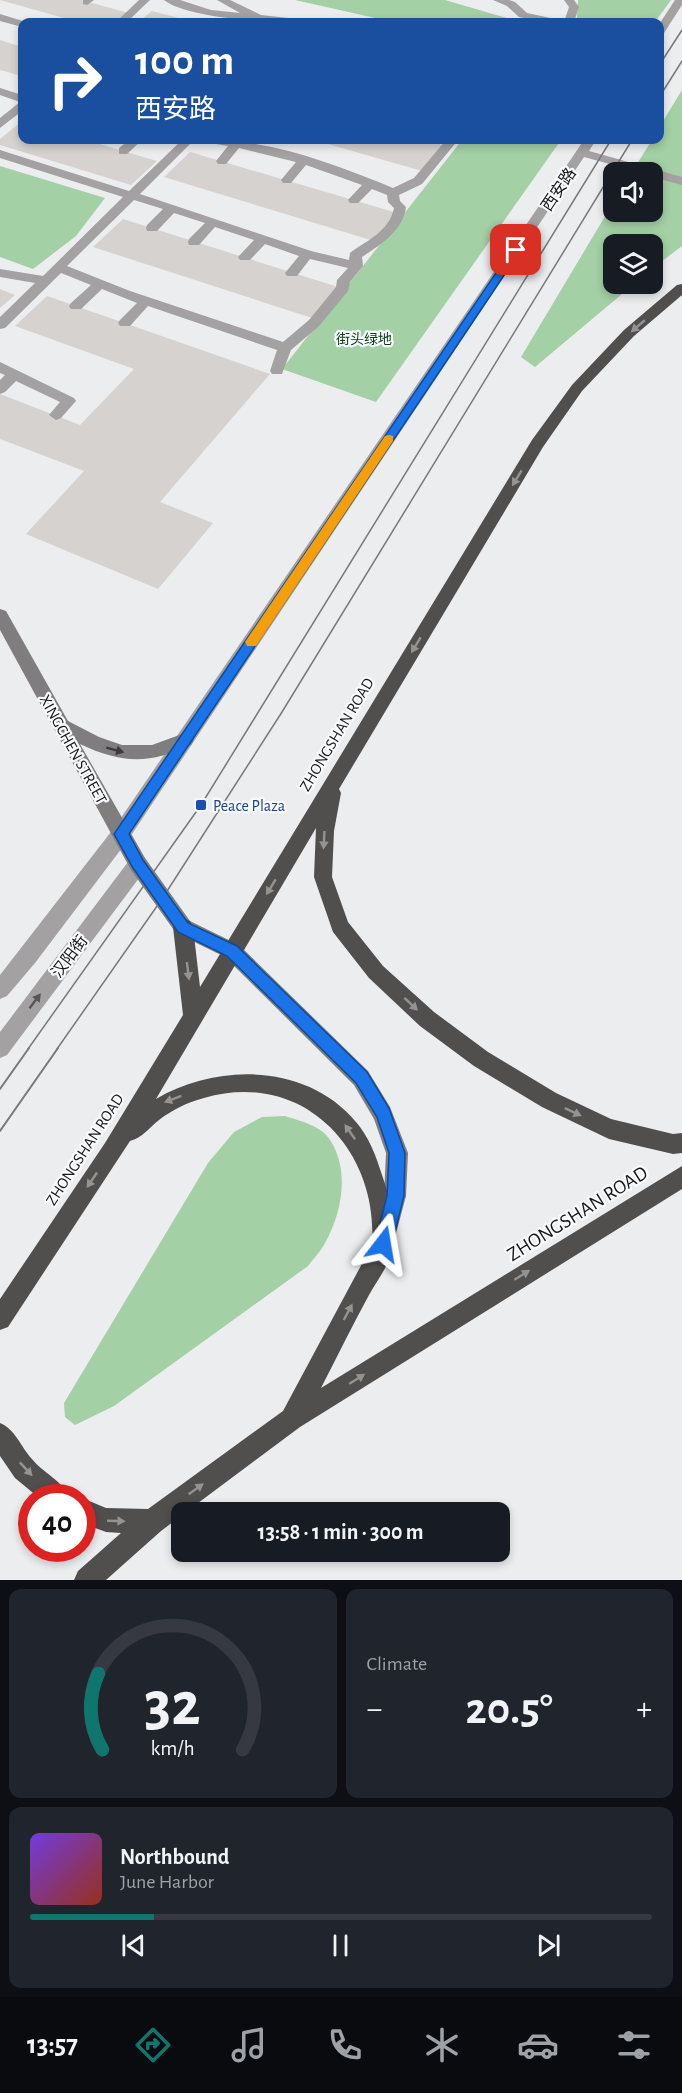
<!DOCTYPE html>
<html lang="en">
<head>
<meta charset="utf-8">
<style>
	body { margin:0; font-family:"Alegreya Sans","Noto Sans SC",sans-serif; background:#20242c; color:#f1f3f6; height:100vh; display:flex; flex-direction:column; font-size:22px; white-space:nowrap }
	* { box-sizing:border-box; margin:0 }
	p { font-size:20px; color:#9ea1a6 }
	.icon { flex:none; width:33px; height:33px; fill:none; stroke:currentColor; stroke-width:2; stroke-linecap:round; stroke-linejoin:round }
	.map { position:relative; height:1580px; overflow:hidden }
	.panel { display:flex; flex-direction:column; gap:9px; padding:9px; background:#0d0f14; flex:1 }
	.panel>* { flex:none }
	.top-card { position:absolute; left:18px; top:18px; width:646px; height:126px; border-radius:12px; box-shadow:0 3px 9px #0003; background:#1a4fa0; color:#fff; overflow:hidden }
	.tools { position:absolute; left:603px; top:162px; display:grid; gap:12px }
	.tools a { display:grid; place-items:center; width:60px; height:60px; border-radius:12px; background:#171b24; box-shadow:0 3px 9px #0003; font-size:30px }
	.speed { position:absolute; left:18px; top:1484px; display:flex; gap:12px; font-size:30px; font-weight:700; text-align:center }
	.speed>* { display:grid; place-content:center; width:78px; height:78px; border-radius:50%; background:#171b24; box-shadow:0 3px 9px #0003; line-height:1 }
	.speed .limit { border:9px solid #d22; background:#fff; color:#111 }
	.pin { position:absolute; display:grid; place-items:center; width:51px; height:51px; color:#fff; margin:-26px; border-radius:12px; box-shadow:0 3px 9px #0006 }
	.me { position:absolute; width:66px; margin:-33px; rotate:14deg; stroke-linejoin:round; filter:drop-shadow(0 0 4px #0008) }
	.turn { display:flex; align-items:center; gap:21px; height:126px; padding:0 18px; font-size:27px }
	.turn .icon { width:78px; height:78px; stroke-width:2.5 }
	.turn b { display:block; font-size:42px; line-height:51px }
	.big { font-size:45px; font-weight:600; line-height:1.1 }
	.panel .card { flex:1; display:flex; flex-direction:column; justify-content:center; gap:9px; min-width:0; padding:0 21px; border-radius:12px; background:#20242c }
	.panel .dial { align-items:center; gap:0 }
	.dial svg { height:156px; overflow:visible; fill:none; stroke:#363941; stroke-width:7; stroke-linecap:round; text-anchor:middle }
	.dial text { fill:#f1f3f6; stroke:none }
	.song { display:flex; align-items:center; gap:18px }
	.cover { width:72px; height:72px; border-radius:9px; background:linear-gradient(135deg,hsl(260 70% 55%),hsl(10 70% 35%)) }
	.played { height:6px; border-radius:3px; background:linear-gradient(90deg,#0f766e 20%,#363941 20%) }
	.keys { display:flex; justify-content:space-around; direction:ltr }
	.heat { display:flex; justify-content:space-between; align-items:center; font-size:33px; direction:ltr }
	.panel .tiles { flex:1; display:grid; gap:9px; grid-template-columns:1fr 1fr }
	.card:last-child { grid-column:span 2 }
	.trip { position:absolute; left:171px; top:1502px; width:339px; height:60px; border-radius:12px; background:#171b24; box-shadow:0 3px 9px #0003; font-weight:600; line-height:60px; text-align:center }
	.tabs { display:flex; height:96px; justify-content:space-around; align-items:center; background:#090b0e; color:#9ea1a6 }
	.tabs .icon { width:42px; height:42px }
	.tabs .active { color:#0f766e }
	.tabs b { font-size:27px; color:#f1f3f6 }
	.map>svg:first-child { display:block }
	.green { fill:#a3d0a5 }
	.building { fill:#d5d2d0 }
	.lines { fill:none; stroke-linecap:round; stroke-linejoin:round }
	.lane { fill:#a3a1a1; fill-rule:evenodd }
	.street { fill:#a3a1a1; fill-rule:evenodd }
	.secondary { fill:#7f7d7d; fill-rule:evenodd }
	.highway { fill:#514e4e; fill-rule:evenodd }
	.tram-far1 { stroke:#79797b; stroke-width:1.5 }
	.tram { stroke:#79797b; stroke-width:2 }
	.oneway { fill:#949394 }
	.oneway2 { fill:#3c3b3c }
	.oneway3 { fill:#575656 }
	.route { fill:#1a73e8; stroke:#114b97; stroke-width:1.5 }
	.slow { fill:#f59e0b }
	.transit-dot { fill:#1a4fb4; stroke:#f9fafd; stroke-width:2 }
	.labels { text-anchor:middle; stroke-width:4.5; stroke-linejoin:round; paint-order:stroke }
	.far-park-label { font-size:14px; fill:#0d4316; stroke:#f9fafd }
	.street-label { font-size:16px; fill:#181819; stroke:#f9fafd }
	.transit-label { font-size:16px; fill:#164399; stroke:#f9fafd; text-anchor:start }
	.near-street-label { font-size:20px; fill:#181819; stroke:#f9fafd }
</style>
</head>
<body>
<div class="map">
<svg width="682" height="1580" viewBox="0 0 682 1580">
	<rect width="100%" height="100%" fill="#ecedef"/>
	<!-- green -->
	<path class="green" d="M295,0H445L520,22H393Z
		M578,0H671L655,22H594L577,18Z
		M682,90V246L653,268L652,244H614V284H634L535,367L521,357L613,203L614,212H652V172H632L652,140H660V126Z
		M462,140H561L376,402L282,369Z
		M0,166L105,198L76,236L33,269L0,257Z
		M285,1116C300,1121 322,1126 330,1140C350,1170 342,1213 325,1243C321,1251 314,1258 308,1266L114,1406L75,1425L65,1417L64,1403L208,1163L234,1132L262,1117Z"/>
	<!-- building -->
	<path class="building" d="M0,0H81L129,13L117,22H78Z
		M152,11L193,22H138Z
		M0,40L22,47V76L0,70Z
		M22,121V140H86L157,161L131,185L0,145V139Z
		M314,140H424L443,145L422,171Z
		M190,152L397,213L374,241L164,177Z
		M123,219L338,287L312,318L93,247Z
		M0,289L15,295L0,308Z
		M47,296L270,374L160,502L213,523L158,589L26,534L84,471L0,439V394L80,425L134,369L15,326Z"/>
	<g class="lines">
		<!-- lane -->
		<path class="lane" d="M83,0H94L87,5L83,4Z
			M139,0H150L127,22H116Z
			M164,0H180L211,10L240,13L217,0H230L261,15L307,20L343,19L348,22C312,26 191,22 164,0Z
			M493,0H509L515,2L527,13L560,20L561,22H543L519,17L507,6Z
			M564,0H574L579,7L574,22H564L569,7Z
			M0,14L26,22H22V27L0,21Z
			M0,88L22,95V111L0,128V118L20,102L0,95Z
			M129,140H142L127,154H119V148Z
			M182,140H194L140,194L311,251L349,260L350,253C367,240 389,232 394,208L388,202L387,195L372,189L358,203H350L348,200L362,185L306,165L291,183H283L281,180L296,162L239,148L226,164H218L216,161L228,146L210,143L208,140C272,140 334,164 393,188L414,178L446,140H458L422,184L399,195L400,201L406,207C403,231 380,245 362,257L363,266L350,282L348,291L319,326L291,350L282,374H272L270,371L277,350L148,306L130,326H120L118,323L120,320L137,303L102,289L81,309H71L69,306L71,303L91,285L61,273L5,328L0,329V317L35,283L0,277V269L43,276L123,197L0,158V150L129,191ZM134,200L163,209L147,225L146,228L147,231H157L174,213L205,223L189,239L188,242L189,245H199L215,227L254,240L238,257L240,260H250L265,244L299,256L285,273L287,276H297L310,259L348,268L337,280L336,287L309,320L283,342L130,291L67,266Z
			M0,362L74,398L76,401L61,418L56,420L49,415L60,402L16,381L5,392L0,394V380L5,375L0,373Z"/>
		<!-- street -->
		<path class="street" d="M675,0H682V5L664,33L660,34V23Z
			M584,140H596L589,151L682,177V185L652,177V172H639L584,157L128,840L35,963L7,996L0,999V975L114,828Z
			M138,856L145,858L147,864L145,870L7,1055L0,1058V1032L131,858Z"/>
		<!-- secondary -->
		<path class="secondary" d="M0,609L6,611L68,721L99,737L122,745H152L185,733L191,735L194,740L191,745C150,764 122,764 80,744L145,858L190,921L239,945L368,1071L390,1107L408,1153L406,1196L394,1241L386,1244L378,1241L375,1233L384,1196L386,1153L374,1119L354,1085L225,957L176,933L131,870L0,630Z"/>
		<!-- highway -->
		<path class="highway" d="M682,284V295L634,336L582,391L543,447L339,789L341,793L334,831L332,877L348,922L383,966L434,1012L488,1052L556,1093L611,1119L673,1134L682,1133V1153L673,1154L609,1139L542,1107L474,1066L420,1026L369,978L333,932L314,877L316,828L156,1099C217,1063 307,1063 356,1122C369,1137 376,1156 382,1175C389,1195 396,1220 394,1242C393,1260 378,1279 369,1295C352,1326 337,1357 321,1388L682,1166V1189L300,1427L186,1512H182V1515L161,1531L106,1580H74L78,1571L121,1533L106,1532L82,1523V1498L106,1508L148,1509L283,1411L372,1245C379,1149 302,1069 204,1098C188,1102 172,1110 159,1120C150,1127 142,1138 130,1141L8,1327L0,1330V1299L105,1143L183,1015L173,927L176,921L183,918L190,921L193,927L200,987L532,440L572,385L624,330L677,285Z
			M0,1423C15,1429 21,1447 32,1459C43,1473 62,1480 69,1497H38L15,1478L0,1456Z"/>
		<!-- tram-far1 -->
		<path class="tram-far1" d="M660,64L682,30
			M660,96L682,61
			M28,1049L201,805L611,140
			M57,1049L162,899L282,712L632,140"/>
		<!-- tram -->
		<path class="tram" d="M0,1089L29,1048
			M0,1131L58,1048"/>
	</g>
	<!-- one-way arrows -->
	<defs><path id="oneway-solid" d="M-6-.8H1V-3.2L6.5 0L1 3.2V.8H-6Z" transform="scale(1.5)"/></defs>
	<g class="oneway">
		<use href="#oneway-solid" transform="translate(638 326) rotate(139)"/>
		<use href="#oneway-solid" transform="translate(517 478) rotate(121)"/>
		<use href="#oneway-solid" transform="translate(416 645) rotate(121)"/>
		<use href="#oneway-solid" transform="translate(324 840) rotate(93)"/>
		<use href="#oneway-solid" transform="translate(271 887) rotate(121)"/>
		<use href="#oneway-solid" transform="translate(188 971) rotate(83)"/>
		<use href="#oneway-solid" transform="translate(411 1004) rotate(43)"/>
		<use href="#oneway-solid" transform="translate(173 1099) rotate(159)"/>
		<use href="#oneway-solid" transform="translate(573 1112) rotate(25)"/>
		<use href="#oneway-solid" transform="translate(350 1132) rotate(-125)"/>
		<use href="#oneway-solid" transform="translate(92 1180) rotate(124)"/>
		<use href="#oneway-solid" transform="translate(522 1275) rotate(-32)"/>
		<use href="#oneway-solid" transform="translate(348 1312) rotate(-62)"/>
		<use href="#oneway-solid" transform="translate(357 1379) rotate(-32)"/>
		<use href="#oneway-solid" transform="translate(26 1469) rotate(47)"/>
		<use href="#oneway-solid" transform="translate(196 1489) rotate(-36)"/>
		<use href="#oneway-solid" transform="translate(116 1521) rotate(2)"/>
	</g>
	<use class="oneway2" href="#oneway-solid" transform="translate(115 750) rotate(15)"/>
	<use class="oneway3" href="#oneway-solid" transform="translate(35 1001) rotate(-53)"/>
	<!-- route -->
	<path class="route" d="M513,248L521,250L129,834L143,860L188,923L237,946L367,1072L389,1108L405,1153L404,1196L392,1244L389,1250L383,1252L377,1250L375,1244L387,1196L389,1153L377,1117L356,1083L227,956L178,932L133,868L114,834Z"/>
	<!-- slow -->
	<path class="slow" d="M389,435L393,436V441L256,646H247L245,642L247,639L385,436Z"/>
	<!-- markers -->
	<rect class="transit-dot" x="195" y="799" width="12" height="12" rx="3"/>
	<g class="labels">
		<!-- far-park labels -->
		<g class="far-park-label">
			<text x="364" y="344">街头绿地</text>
		</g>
		<!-- street labels -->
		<g class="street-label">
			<text transform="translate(558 189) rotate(-56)" y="6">西安路</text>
			<text transform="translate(336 734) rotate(-59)" y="6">ZHONGSHAN ROAD</text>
			<text transform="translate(74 749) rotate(61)" y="6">XINGCHEN STREET</text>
			<text transform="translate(69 956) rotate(-53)" y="6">汉阳街</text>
			<text transform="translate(84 1149) rotate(-57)" y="6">ZHONGSHAN ROAD</text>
		</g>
		<!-- transit labels -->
		<g class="transit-label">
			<text x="213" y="811">Peace Plaza</text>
		</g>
		<!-- near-street labels -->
		<g class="near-street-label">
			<text transform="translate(577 1213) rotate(-32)" y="7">ZHONGSHAN ROAD</text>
		</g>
	</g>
</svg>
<div class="tools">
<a><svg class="icon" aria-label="sound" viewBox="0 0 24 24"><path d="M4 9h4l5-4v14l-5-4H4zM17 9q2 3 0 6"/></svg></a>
<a><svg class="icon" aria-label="layers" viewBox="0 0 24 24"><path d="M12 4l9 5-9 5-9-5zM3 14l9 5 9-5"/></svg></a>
</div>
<div class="speed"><div class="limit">40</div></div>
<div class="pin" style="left:516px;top:250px;background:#d93025"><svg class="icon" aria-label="arrive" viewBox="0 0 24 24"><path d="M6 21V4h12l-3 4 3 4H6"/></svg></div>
<svg class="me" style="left:383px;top:1244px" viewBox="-20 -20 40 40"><path d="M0-17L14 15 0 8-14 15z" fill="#1a73e8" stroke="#fff" stroke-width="4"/></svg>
<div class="trip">13:58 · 1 min · 300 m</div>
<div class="top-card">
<div class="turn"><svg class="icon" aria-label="right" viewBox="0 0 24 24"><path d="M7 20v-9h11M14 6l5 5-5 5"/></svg><div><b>100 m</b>西安路</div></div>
</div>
</div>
<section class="panel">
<div class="tiles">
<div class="card dial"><svg viewBox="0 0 100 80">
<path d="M14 69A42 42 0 1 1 86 69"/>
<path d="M14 69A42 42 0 0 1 12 30" stroke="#0f766e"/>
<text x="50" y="56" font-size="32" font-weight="700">32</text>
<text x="50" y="72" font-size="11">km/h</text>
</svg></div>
<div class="card"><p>Climate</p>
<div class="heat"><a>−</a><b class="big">20.5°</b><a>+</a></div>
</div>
<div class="card">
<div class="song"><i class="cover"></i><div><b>Northbound</b><p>June Harbor</p></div></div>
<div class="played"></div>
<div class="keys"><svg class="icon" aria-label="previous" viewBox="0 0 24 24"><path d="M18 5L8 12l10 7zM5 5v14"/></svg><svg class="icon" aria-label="pause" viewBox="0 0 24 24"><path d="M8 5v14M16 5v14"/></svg><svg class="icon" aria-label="next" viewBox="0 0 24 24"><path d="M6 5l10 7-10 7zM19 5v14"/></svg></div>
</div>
</div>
</section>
<nav class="tabs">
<b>13:57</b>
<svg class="icon active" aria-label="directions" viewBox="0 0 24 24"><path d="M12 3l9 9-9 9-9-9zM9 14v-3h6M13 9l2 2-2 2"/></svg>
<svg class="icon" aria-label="music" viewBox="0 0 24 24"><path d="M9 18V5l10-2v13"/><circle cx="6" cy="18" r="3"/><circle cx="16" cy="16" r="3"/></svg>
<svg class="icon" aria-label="phone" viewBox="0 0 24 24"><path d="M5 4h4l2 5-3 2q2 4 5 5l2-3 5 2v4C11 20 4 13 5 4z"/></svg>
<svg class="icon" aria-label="climate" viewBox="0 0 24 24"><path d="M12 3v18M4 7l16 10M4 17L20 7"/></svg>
<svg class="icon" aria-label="car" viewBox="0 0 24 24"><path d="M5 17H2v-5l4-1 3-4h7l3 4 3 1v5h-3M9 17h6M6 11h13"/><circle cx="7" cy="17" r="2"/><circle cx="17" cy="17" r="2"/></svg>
<svg class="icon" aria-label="filters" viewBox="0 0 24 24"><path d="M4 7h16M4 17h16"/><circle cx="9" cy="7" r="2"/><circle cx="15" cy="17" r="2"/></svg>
</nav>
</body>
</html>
